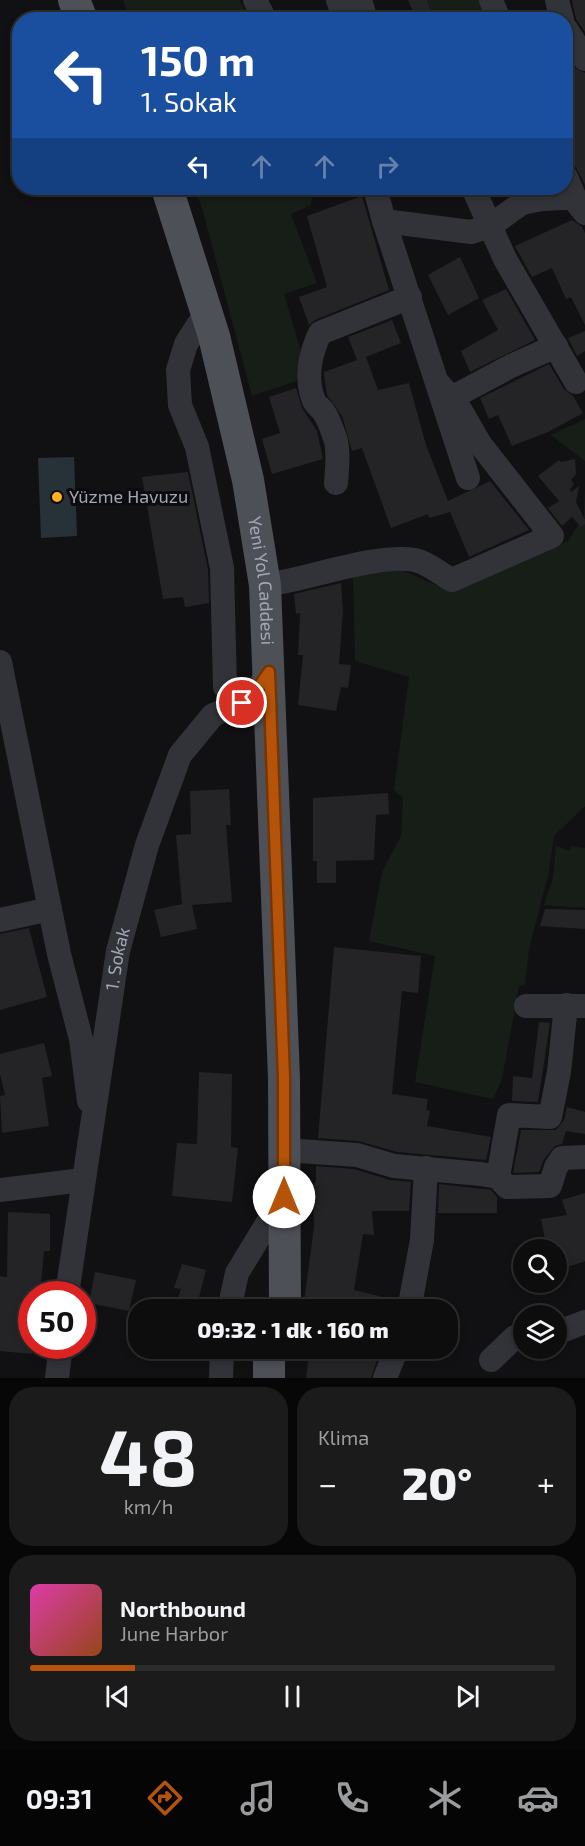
<!DOCTYPE html>
<html lang="tr">
<head>
<meta charset="utf-8">
<style>
	body { margin:0; font-family:"Exo 2",sans-serif; background:#1b1b1c; color:#f1f3f6; height:100vh; display:flex; flex-direction:column; font-size:22px; white-space:nowrap }
	* { box-sizing:border-box; margin:0 }
	p { font-size:20px; color:#9a9c9e }
	.icon { flex:none; width:33px; height:33px; fill:none; stroke:currentColor; stroke-width:2; stroke-linecap:round; stroke-linejoin:round }
	.map { position:relative; height:1378px; overflow:hidden }
	.sheet { display:flex; flex-direction:column; gap:9px; padding:9px; background:#070708; flex:1 }
	.sheet>* { flex:none }
	.banner { position:absolute; left:12px; top:12px; width:561px; height:183px; border-radius:24px; box-shadow:0 3px 9px #0003,0 0 0 2px #2d2d2e; background:#1a4fa0; color:#fff; overflow:hidden }
	.fabs { position:absolute; left:513px; top:1239px; display:grid; gap:12px }
	.fabs a { display:grid; place-items:center; width:54px; height:54px; border-radius:50%; background:#0d0d0e; box-shadow:0 3px 9px #0003,0 0 0 2px #2d2d2e; font-size:30px }
	.speed { position:absolute; left:18px; top:1281px; display:flex; gap:12px; font-size:30px; font-weight:700; text-align:center }
	.speed>* { display:grid; place-content:center; width:78px; height:78px; border-radius:50%; background:#0d0d0e; box-shadow:0 3px 9px #0003,0 0 0 2px #2d2d2e; line-height:1 }
	.speed .limit { border:9px solid #d22; background:#fff; color:#111 }
	.pin { position:absolute; display:grid; place-items:center; width:51px; height:51px; color:#fff; margin:-26px; border:3px solid #fff; border-radius:50%; box-shadow:0 2px 6px #0007 }
	.me { position:absolute; width:66px; margin:-33px; rotate:0deg; stroke-linejoin:round; filter:drop-shadow(0 0 4px #0008) }
	.turn { display:flex; align-items:center; gap:21px; height:126px; padding:0 30px; font-size:27px }
	.turn .icon { width:78px; height:78px; stroke-width:2.5 }
	.turn b { display:block; font-size:42px; line-height:51px }
	.lanes { display:flex; align-items:center; height:57px; padding:0 30px; background:#0003; justify-content:center; gap:30px; direction:ltr }
	.lanes .off { opacity:.35 }
	.big { font-size:45px; font-weight:800; line-height:1.1 }
	.sheet .widget { flex:1; display:flex; flex-direction:column; justify-content:center; gap:9px; min-width:0; padding:0 21px; border-radius:24px; background:#1b1b1c }
	.sheet .dial { align-items:center; gap:0 }
	.dial b { font-size:78px; line-height:1 }
	.song { display:flex; align-items:center; gap:18px }
	.cover { width:72px; height:72px; border-radius:9px; background:linear-gradient(135deg,hsl(320 70% 55%),hsl(20 70% 35%)) }
	.played { height:6px; border-radius:3px; background:linear-gradient(90deg,#b45309 20%,#2d2d2e 20%) }
	.keys { display:flex; justify-content:space-around; direction:ltr }
	.heat { display:flex; justify-content:space-between; align-items:center; font-size:33px; direction:ltr }
	.sheet .tiles { flex:1; display:grid; gap:9px; grid-template-columns:1fr 1fr }
	.widget:last-child { grid-column:span 2 }
	.trip { position:absolute; left:128px; top:1299px; width:330px; height:60px; border-radius:24px; background:#0d0d0e; box-shadow:0 3px 9px #0003,0 0 0 2px #2d2d2e; font-weight:800; line-height:60px; text-align:center }
	.dock { display:flex; height:96px; justify-content:space-around; align-items:center; background:#050506; color:#9a9c9e }
	.dock .icon { width:42px; height:42px }
	.dock .current { color:#b45309 }
	.dock b { font-size:27px; color:#f1f3f6 }
	.map>svg:first-child { display:block }
	.green { fill:#171e18 }
	.water { fill:#273138 }
	.building { fill:#242427 }
	.lines { fill:none; stroke-linecap:round; stroke-linejoin:round }
	.minor { stroke:#323339; stroke-width:24 }
	.major { stroke:#4e5058; stroke-width:32 }
	.route-casing { stroke:#753606; stroke-width:15 }
	.route { stroke:#b45309; stroke-width:10 }
	.poi-dot { fill:#ffb01e; stroke:#0c0c0e; stroke-width:2 }
	.labels { text-anchor:middle; stroke-width:6; stroke-linejoin:round; paint-order:stroke }
	.poi-label { font-size:18px; fill:#a1a8b5; stroke:#0c0c0e; text-anchor:start }
	.street-label { font-size:18px; fill:#a1a8b5; stroke:#0c0c0e }
</style>
</head>
<body>
<div class="map">
<svg width="585" height="1378" viewBox="0 0 585 1378">
	<rect width="100%" height="100%" fill="#111113"/>
	<!-- green -->
	<path class="green" d="M123,0H239L251,19H130Z
		M427,0H480L489,19H435Z
		M194,188H313L311,205L291,214L317,283L284,294L300,348L302,379L252,396L202,208Z
		M585,419V461L551,435Z
		M585,486V806L554,836L548,876L529,949L525,985L519,986L502,1079L493,1099L415,1082L435,956L369,941L382,872L401,836L403,798L394,790L409,677L355,661L353,575L393,566L440,587H456L568,541L584,516Z
		M556,846L569,851L571,846L585,848V908L544,905L553,878Z"/>
	<!-- water -->
	<path class="water" d="M74,457L77,536L41,538L38,458Z"/>
	<!-- building -->
	<path class="building" d="M408,0H427L435,20H416Z
		M572,0H585V32L576,19Z
		M566,55L573,67L585,73V185L575,166L566,162Z
		M362,196L389,290L315,320L309,325L299,297L327,287L307,216Z
		M572,220L582,227L585,233V325L571,297L566,299L552,268L532,277L515,246Z
		M460,257L479,298L448,315L428,275Z
		M506,289L535,340L470,372L461,351L498,330L482,300Z
		M392,320L401,343L366,357L378,390L409,383L426,445L448,501L490,481L529,530L469,557L450,512L429,518L428,514L391,528L362,448L352,451L342,416L327,395L324,375V372L357,360L348,337Z
		M585,331V351L577,356L568,338Z
		M549,364L564,389L573,396L583,413L548,432L512,446L498,415L489,419L480,398Z
		M296,388L302,408L317,431L323,459L272,474L262,439L280,433L269,397Z
		M575,459L576,474L571,480L574,484L570,489L571,492L579,486L576,502L585,520V524L581,527L572,517L562,526L548,508L559,501L538,476L559,460L561,462Z
		M188,472L208,570L209,603L185,607L183,597L163,599L142,477Z
		M341,583L343,611L339,664L351,665L348,688L341,687L336,711L298,705L303,655H298L300,613L296,614L294,594Z
		M229,789L231,825H226L232,902L192,905L197,929L161,937L154,910L182,904L176,835L191,834L190,791Z
		M388,793L389,814L376,815L374,860L336,861V883H317V861H313V798Z
		M545,909L585,910V929L540,926Z
		M29,928L47,997L0,1010V934Z
		M334,947L421,956L418,993L402,991L392,1094L428,1099L426,1110L430,1111L427,1126L491,1137L486,1160L397,1152L358,1141L318,1138Z
		M539,1022L550,1023L538,1102L512,1101L513,1076L532,1078Z
		M44,1043L52,1076L42,1078L49,1126L2,1133L0,1096L5,1095L0,1074V1054Z
		M199,1072L232,1074L231,1147L238,1148L232,1202L172,1196L177,1143L197,1144Z
		M567,1107L585,1112V1134L566,1131L562,1144L555,1146L544,1159L539,1172L513,1173L521,1130H556L564,1120Z
		M316,1166L354,1169L390,1180L411,1182L409,1211H372L374,1235L363,1234L354,1290L396,1300L395,1310H303L314,1227L313,1185L316,1181Z
		M439,1184L491,1190L497,1197V1213H438Z
		M585,1193V1261L556,1271V1250H547L541,1219L567,1215L562,1200Z
		M8,1212L50,1214V1251H44L40,1294H32V1354L0,1351V1276L7,1277Z
		M182,1264L206,1270L197,1305L177,1301L181,1289L174,1288Z
		M95,1272L136,1280L129,1311L89,1303Z
		M310,1348H381L371,1378H306Z"/>
	<g class="lines">
		<!-- minor -->
		<g class="minor">
			<path d="M255,0L265,20"/>
			<path d="M338,0L345,20"/>
			<path d="M360,0L366,20"/>
			<path d="M491,0L499,20"/>
			<path d="M557,0L562,20"/>
			<path d="M566,29L585,59"/>
			<path d="M566,177L577,203L585,213"/>
			<path d="M375,188L384,221L468,478"/>
			<path d="M473,188L505,259L576,382"/>
			<path d="M384,221L471,232L490,226L522,203L541,199L566,198"/>
			<path d="M198,325L186,344L178,370L180,405L197,447L222,568L225,687L242,703"/>
			<path d="M451,398L511,366L556,346"/>
			<path d="M336,483C337,469 339,455 336,441C333,432 329,419 323,411C320,407 316,405 314,401C305,379 310,354 320,333L410,297"/>
			<path d="M265,585C306,580 377,553 415,560C429,563 440,574 452,580L552,536L480,444L457,404L438,383"/>
			<path d="M0,662L59,954L81,1039L89,1101"/>
			<path d="M0,920L50,909"/>
			<path d="M526,1006H585"/>
			<path d="M299,1151L357,1155L394,1166L481,1174L498,1177L507,1187L550,1186L556,1167L562,1158L585,1157"/>
			<path d="M498,1177L509,1115L550,1117L559,1072L566,1005"/>
			<path d="M0,1190L83,1180"/>
			<path id="s1" d="M67,1294L118,951L147,845L180,755L213,715L242,703L254,694L269,672"/>
			<path d="M229,1310L237,1273L273,1214"/>
			<path d="M409,1310L422,1240L426,1168"/>
			<path d="M556,1333L585,1322"/>
			<path d="M491,1360L515,1337L524,1336"/>
			<path d="M57,1378L61,1346"/>
			<path d="M221,1378L222,1348"/>
			<path d="M385,1378L397,1348"/>
		</g>
		<!-- major -->
		<g class="major">
			<path d="M74,0L82,20"/>
			<path id="s2" d="M167,188L214,336L248,480L265,585L284,1078L285,1310"/>
			<path d="M269,1348V1378"/>
		</g>
	</g>
	<g class="lines">
		<!-- route casing -->
		<g class="route-casing">
			<path id="route" d="M242,703L254,694L269,672L284,1078V1197"/>
		</g>
		<!-- route -->
		<use href="#route" class="route"/>
	</g>
	<!-- markers -->
	<circle class="poi-dot" cx="57" cy="497" r="6"/>
	<g class="labels">
		<!-- poi labels -->
		<g class="poi-label">
			<text x="69" y="503">Yüzme Havuzu</text>
		</g>
		<!-- street labels -->
		<g class="street-label">
			<text dy="6" stroke="none"><textPath href="#s2" startOffset="405">Yeni Yol Caddesi</textPath></text>
			<text dy="6" stroke="none"><textPath href="#s1" startOffset="339">1. Sokak</textPath></text>
		</g>
	</g>
</svg>
<div class="fabs">
<a><svg class="icon" aria-label="search" viewBox="0 0 24 24"><circle cx="10" cy="10" r="6"/><path d="M15 15l6 6"/></svg></a>
<a><svg class="icon" aria-label="layers" viewBox="0 0 24 24"><path d="M12 4l9 5-9 5-9-5zM3 14l9 5 9-5"/></svg></a>
</div>
<div class="speed"><div class="limit">50</div></div>
<div class="pin" style="left:242px;top:703px;background:#d93025"><svg class="icon" aria-label="arrive" viewBox="0 0 24 24"><path d="M6 21V4h12l-3 4 3 4H6"/></svg></div>
<svg class="me" style="left:284px;top:1197px" viewBox="-20 -20 40 40"><circle r="19" fill="#fff"/><path d="M0-13L10 11 0 6-10 11z" fill="#b45309"/></svg>
<div class="trip">09:32 · 1 dk · 160 m</div>
<div class="banner">
<div class="turn"><svg class="icon" aria-label="left" viewBox="0 0 24 24"><path d="M17 20v-9H6M10 6l-5 5 5 5"/></svg><div><b>150 m</b>1. Sokak</div></div>
<div class="lanes"><svg class="icon" aria-label="left" viewBox="0 0 24 24"><path d="M17 20v-9H6M10 6l-5 5 5 5"/></svg><svg class="icon off" aria-label="ahead" viewBox="0 0 24 24"><path d="M12 20V5M6 11l6-6 6 6"/></svg><svg class="icon off" aria-label="ahead" viewBox="0 0 24 24"><path d="M12 20V5M6 11l6-6 6 6"/></svg><svg class="icon off" aria-label="right" viewBox="0 0 24 24"><path d="M7 20v-9h11M14 6l5 5-5 5"/></svg></div>
</div>
</div>
<section class="sheet">
<div class="tiles">
<div class="widget dial"><b>48</b><p>km/h</p></div>
<div class="widget"><p>Klima</p>
<div class="heat"><a>−</a><b class="big">20°</b><a>+</a></div>
</div>
<div class="widget">
<div class="song"><i class="cover"></i><div><b>Northbound</b><p>June Harbor</p></div></div>
<div class="played"></div>
<div class="keys"><svg class="icon" aria-label="previous" viewBox="0 0 24 24"><path d="M18 5L8 12l10 7zM5 5v14"/></svg><svg class="icon" aria-label="pause" viewBox="0 0 24 24"><path d="M8 5v14M16 5v14"/></svg><svg class="icon" aria-label="next" viewBox="0 0 24 24"><path d="M6 5l10 7-10 7zM19 5v14"/></svg></div>
</div>
</div>
</section>
<nav class="dock">
<b>09:31</b>
<svg class="icon current" aria-label="directions" viewBox="0 0 24 24"><path d="M12 3l9 9-9 9-9-9zM9 14v-3h6M13 9l2 2-2 2"/></svg>
<svg class="icon" aria-label="music" viewBox="0 0 24 24"><path d="M9 18V5l10-2v13"/><circle cx="6" cy="18" r="3"/><circle cx="16" cy="16" r="3"/></svg>
<svg class="icon" aria-label="phone" viewBox="0 0 24 24"><path d="M5 4h4l2 5-3 2q2 4 5 5l2-3 5 2v4C11 20 4 13 5 4z"/></svg>
<svg class="icon" aria-label="climate" viewBox="0 0 24 24"><path d="M12 3v18M4 7l16 10M4 17L20 7"/></svg>
<svg class="icon" aria-label="car" viewBox="0 0 24 24"><path d="M5 17H2v-5l4-1 3-4h7l3 4 3 1v5h-3M9 17h6M6 11h13"/><circle cx="7" cy="17" r="2"/><circle cx="17" cy="17" r="2"/></svg>
</nav>
</body>
</html>
